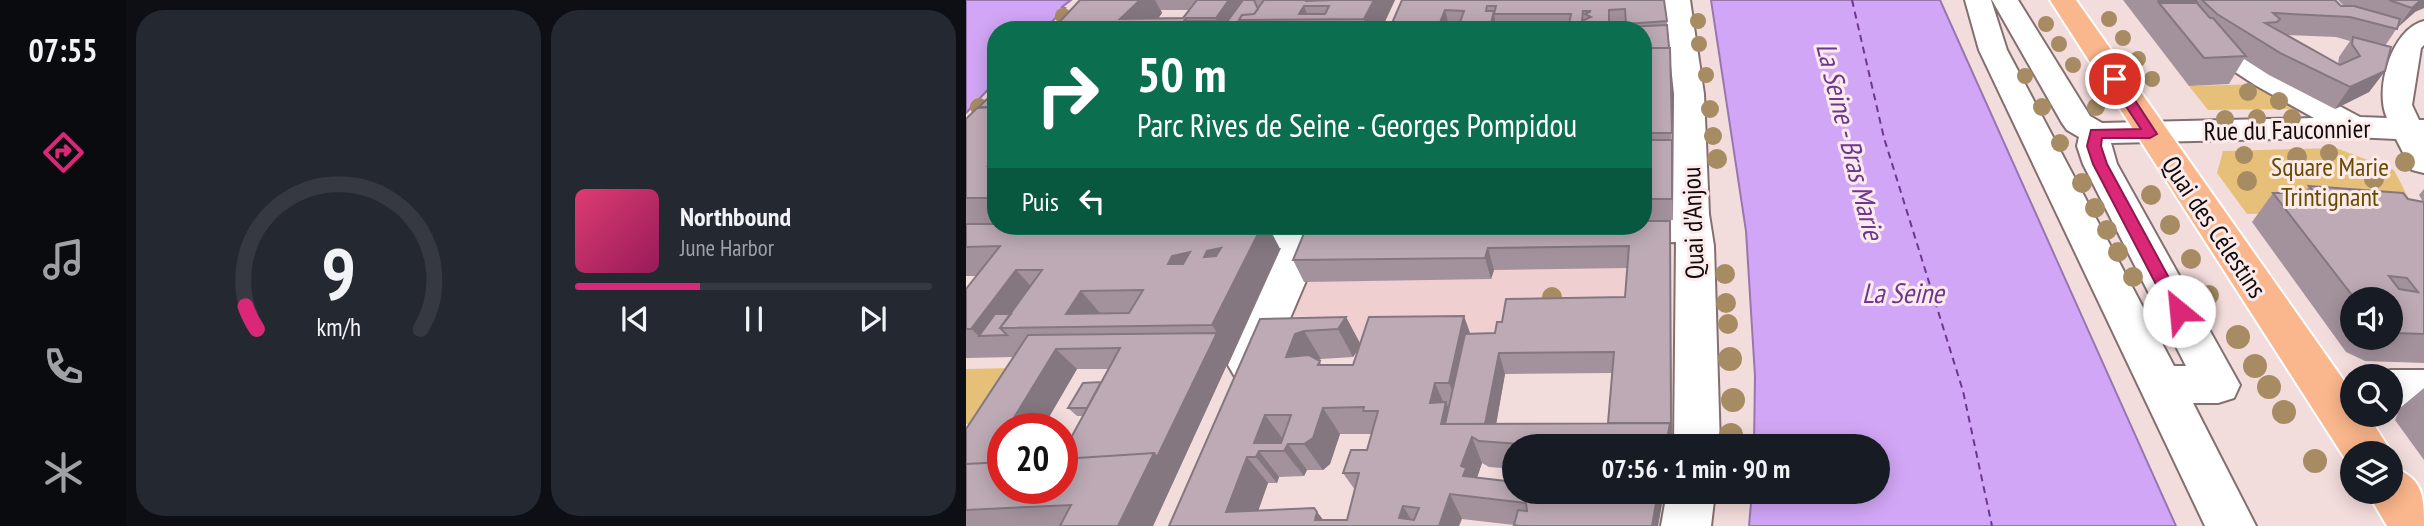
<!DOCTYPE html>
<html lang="fr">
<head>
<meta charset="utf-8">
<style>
	body { margin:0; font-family:"PT Sans Narrow",sans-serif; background:#242831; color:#f1f3f6; height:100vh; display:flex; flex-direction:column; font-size:26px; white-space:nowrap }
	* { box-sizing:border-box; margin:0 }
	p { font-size:23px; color:#9ea1a6 }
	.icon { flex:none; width:38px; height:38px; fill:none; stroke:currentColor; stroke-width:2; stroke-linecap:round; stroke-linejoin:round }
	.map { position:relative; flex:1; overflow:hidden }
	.details { display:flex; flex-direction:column; gap:10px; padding:10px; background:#0d0f14; width:840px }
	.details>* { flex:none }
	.top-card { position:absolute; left:21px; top:21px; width:665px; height:214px; border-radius:28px; box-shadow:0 4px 18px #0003; background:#0b6e4f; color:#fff; overflow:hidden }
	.controls { position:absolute; left:1374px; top:287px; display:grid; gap:14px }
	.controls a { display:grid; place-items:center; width:63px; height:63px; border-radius:50%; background:#171b24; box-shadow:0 4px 18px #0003; font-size:35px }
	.speed { position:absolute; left:21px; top:413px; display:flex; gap:14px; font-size:35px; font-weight:700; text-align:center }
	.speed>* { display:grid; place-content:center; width:91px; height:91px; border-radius:50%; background:#171b24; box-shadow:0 4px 18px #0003; line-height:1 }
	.speed .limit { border:10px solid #d22; background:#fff; color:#111 }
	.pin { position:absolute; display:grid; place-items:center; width:60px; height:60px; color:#fff; margin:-30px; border:4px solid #fff; border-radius:50%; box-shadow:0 2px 7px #0007 }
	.me { position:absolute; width:77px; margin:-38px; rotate:332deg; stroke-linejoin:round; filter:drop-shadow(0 0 5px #0008) }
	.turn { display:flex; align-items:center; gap:24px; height:147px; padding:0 35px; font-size:32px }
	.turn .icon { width:91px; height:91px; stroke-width:2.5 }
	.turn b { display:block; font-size:49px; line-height:60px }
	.then { display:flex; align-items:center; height:66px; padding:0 35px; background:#0003; gap:14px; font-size:26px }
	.details .widget { flex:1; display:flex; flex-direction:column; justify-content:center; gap:10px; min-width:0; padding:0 24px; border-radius:28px; background:#242831 }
	.details .dial { align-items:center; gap:0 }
	.dial svg { height:182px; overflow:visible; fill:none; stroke:#363941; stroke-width:7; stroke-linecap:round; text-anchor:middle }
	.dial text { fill:#f1f3f6; stroke:none }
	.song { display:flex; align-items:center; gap:21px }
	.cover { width:84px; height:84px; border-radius:10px; background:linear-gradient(135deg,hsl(340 70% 55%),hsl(330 70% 35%)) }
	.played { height:7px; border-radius:4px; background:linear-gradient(90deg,#db2777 35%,#363941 35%) }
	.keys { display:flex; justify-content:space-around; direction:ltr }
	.details .tiles { flex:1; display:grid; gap:10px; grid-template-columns:repeat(2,1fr) }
	.trip { position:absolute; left:536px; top:434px; width:388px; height:70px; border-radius:35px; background:#171b24; box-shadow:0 4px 18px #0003; font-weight:700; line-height:70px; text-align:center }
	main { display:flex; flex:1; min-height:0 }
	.menu { display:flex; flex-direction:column; width:126px; justify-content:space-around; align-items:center; background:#090b0e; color:#9ea1a6 }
	.menu .icon { width:49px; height:49px }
	.menu .selected { color:#db2777 }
	.menu b { font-size:32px; color:#f1f3f6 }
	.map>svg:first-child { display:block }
	.built { fill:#efcfd0 }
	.green { fill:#e6c079 }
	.water { fill:#d2a6f6; stroke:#9877af; stroke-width:2 }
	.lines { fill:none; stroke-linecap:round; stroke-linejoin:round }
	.ferry { stroke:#6e3693; stroke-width:2; stroke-dasharray:7 5; stroke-linecap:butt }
	.minor-casing { stroke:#846f70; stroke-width:4 }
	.major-casing { stroke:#fff; stroke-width:4 }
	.minor { fill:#fff; fill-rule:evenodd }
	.major { fill:#fab68c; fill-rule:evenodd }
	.tree { fill:#a78c63 }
	.wall { fill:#a3929c; fill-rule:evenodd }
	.shaded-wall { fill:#84777f }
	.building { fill:#bdaab5; stroke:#84777f; stroke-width:2; fill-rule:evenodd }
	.route { fill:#db2777; stroke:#8e194d; stroke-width:2 }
	.labels { text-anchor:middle; stroke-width:6; stroke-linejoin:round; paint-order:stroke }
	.street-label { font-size:26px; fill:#110a0a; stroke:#fdeaeb }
	.park-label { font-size:26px; fill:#694b00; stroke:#fdeaeb }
	.water-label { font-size:28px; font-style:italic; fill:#6e3693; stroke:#fdeaeb }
</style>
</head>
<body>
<main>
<nav class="menu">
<b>07:55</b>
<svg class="icon selected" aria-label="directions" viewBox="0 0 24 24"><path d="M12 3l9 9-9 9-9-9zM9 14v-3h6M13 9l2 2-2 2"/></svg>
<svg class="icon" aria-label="music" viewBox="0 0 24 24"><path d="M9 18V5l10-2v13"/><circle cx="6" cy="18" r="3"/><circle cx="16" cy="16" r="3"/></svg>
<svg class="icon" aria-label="phone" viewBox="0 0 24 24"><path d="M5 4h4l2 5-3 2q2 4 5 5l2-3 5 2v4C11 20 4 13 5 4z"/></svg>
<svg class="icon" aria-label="climate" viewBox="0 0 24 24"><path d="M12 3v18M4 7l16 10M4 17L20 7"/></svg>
</nav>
<section class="details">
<div class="tiles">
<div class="widget dial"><svg viewBox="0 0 100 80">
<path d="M14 69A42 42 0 1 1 86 69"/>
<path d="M14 69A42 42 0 0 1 9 59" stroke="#db2777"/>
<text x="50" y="56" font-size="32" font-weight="700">9</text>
<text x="50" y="72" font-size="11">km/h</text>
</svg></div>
<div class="widget">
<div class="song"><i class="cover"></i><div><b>Northbound</b><p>June Harbor</p></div></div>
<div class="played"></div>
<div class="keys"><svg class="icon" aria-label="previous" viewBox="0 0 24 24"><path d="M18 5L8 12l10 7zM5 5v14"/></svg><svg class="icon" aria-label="pause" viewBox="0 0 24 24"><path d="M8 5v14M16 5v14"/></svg><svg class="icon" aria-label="next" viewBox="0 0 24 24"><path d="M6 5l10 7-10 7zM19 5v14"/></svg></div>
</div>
</div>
</section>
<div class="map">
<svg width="1458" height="526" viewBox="0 0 1458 526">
	<rect width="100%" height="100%" fill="#f3dcdc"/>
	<!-- built -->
	<path class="built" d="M704,242L706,341L312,347L345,267Z"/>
	<!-- green -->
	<path class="green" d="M1297,84L1332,109L1242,110L1223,86Z
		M1370,148L1428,170L1458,228L1326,213L1281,214L1251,173L1257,151Z
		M46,368L8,424H0V369Z"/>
	<!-- water -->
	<path class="water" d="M0,0H105L96,7L99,8L78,30H30V81L0,113Z
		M745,0H974L1210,526H783L786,492H912V446H788L789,376L780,231Z"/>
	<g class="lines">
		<!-- ferry -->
		<path class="ferry" d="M886,0L918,138L997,391L1026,526"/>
		<!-- minor casing -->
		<g class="minor-casing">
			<path id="minor" d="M698,0H724L738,94L743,214L748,246L754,446H708L710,242L653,243L640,239L634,230L637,226H677V217L707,216L708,94Z
				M999,0H1025L1041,50L1208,366H1220L1117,164L1111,146L1113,137L1101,130L1096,123L1026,0H1052L1124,116L1136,123L1348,118L1289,85L1222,41L1189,0H1216L1242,29L1311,73L1394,117L1421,118C1408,91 1425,29 1458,21V45L1455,48L1446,105L1453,120H1458V173L1446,170L1430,139L1388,137L1145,143L1151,164L1274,385L1268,398L1252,403H1227L1290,526H1239L1013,50Z
				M404,226L409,234L403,243L390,247L354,248L299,377L284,383L269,377L262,365L315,248L254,249L241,245L235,236L241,227Z
				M1424,370H1458V408H1424V376H1408Z
				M701,492H749L745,526H695Z"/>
		</g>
		<!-- major casing -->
		<g class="major-casing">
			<path id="major" d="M1084,0H1110L1386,392V415H1402L1426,453L1424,455L1386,453L1385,468Z
				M1424,466C1457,478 1458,494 1458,526H1421L1401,492H1424Z"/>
		</g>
		<!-- minor -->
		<use href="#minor" class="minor"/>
		<!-- major -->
		<use href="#major" class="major"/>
	</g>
	<!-- trees -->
	<g class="tree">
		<circle cx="97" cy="16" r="8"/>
		<circle cx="1143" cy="19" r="8"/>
		<circle cx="732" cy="21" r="8"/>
		<circle cx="1080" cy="24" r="8"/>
		<circle cx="1157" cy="38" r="8"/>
		<circle cx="733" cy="44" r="8"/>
		<circle cx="1093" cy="44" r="8"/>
		<circle cx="1172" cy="59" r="8"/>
		<circle cx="1107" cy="65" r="8"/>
		<circle cx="740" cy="75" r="8"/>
		<circle cx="1059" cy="76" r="8"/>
		<circle cx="1186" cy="79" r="8"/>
		<circle cx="1282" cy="92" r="9"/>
		<circle cx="1313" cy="101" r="9"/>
		<circle cx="13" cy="107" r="9"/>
		<circle cx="1076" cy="107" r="9"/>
		<circle cx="1130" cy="107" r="9"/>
		<circle cx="744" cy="109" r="9"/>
		<circle cx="1291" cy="118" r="9"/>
		<circle cx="1326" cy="118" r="9"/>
		<circle cx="1259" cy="119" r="9"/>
		<circle cx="747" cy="136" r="9"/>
		<circle cx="1094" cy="143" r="9"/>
		<circle cx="1363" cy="153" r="9"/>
		<circle cx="1278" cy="155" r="9"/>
		<circle cx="1331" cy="157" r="10"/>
		<circle cx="751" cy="159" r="10"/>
		<circle cx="1439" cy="162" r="10"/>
		<circle cx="1408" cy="179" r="10"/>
		<circle cx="1281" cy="181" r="10"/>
		<circle cx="1116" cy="183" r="10"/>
		<circle cx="1185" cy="195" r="10"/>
		<circle cx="1129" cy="208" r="10"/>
		<circle cx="1204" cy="225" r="10"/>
		<circle cx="1141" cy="230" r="10"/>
		<circle cx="1152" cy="252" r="10"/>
		<circle cx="1225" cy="259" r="10"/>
		<circle cx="759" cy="274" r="10"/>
		<circle cx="1167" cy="277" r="10"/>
		<circle cx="1243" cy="295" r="10"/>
		<circle cx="586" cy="297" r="10"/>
		<circle cx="760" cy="303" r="10"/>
		<circle cx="762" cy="324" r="10"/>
		<circle cx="1193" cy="327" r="10"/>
		<circle cx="1272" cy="337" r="12"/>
		<circle cx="764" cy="359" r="12"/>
		<circle cx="1289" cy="366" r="12"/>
		<circle cx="1303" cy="387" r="12"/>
		<circle cx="767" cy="400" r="12"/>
		<circle cx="1318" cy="412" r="12"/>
		<circle cx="765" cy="435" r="12"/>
		<circle cx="1349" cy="461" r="12"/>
	</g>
	<!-- wall -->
	<path class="wall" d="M114,0H429L415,30H86ZM195,10H223L217,18H192L196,13Z
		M436,0H698L704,48L707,220L677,221V30H423Z
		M1157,0H1369L1375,6H1378L1372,0H1458L1449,12L1431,28L1419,46V71L1403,92L1369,109L1303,75L1278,59L1263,84L1223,86ZM1321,35L1370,37L1384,41L1373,57L1372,64Z
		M30,90V226H302L314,249L187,526H0V429L48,357L0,358V289L11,276H0V119L13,107ZM111,369H142L135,382L102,408L111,416H117L100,447L37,488V429H76Z
		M1343,186L1457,202L1453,195L1458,189V363L1399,361L1380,352L1286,222L1307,193H1338ZM1386,299H1424V338H1386Z
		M704,221L706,446H548V469L523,467L516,463L511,478L548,492H698L692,526H548V525L496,519L203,526L294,319L380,317L394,344L504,334L529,333L536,322L659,297L661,268L528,270L525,279L338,282L327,260ZM392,350L387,365H356L352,360L355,359L387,357ZM646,373L642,423L530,424L539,374ZM374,434H406L401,450L377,473L389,490L381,520H357L348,508L292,510L302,483H311L313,477L338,476L341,470H357L364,464Z
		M1458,388V460L1429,420L1434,408Z"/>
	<!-- shaded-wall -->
	<path class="shaded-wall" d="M174,0H189L196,13L191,20L192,30L162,29L164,27L154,19Z
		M263,0H288L273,20L274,30H247L251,21L250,18Z
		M408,0H429L415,30H396L399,22L398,19Z
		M476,0H480L482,10H479L484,30H471Z
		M1455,0H1458V8L1449,12L1431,28L1446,8Z
		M338,6L343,19L333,14Z
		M528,14L531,30H527L525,23Z
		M220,18L226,30H211Z
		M1419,71L1403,92L1369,109L1384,87Z
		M30,157V175L22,166Z
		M704,221L706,446H700Z
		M296,226H302L314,249L210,476L191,457L251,333L246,325L238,257L241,251Z
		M522,248L528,270L525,279L519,258Z
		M224,252L243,281L202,264L206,256Z
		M50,270L76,298L34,328L63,356L41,335L13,336L5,329Z
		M115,291L140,320L100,314Z
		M498,316L508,344L494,410L483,383Z
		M380,317L395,345L387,357L372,329Z
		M338,331L355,359L346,362L320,357L329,334Z
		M90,349L111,369L76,429H41Z
		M533,353L539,374L527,442L518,431Z
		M469,383L479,406L480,402L491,429L478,431L464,403Z
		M357,408L374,434L364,464L357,470L338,444Z
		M299,415L319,442L316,451L288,443Z
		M37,436V452L30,446Z
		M506,437L516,463L508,486L497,476L495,466Z
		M578,437L581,446H567L566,445Z
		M322,444L341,470L338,476L318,451Z
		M293,451L313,477L311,483L290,457Z
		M188,453L210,476L187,526H152Z
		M281,457L302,483L287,526L260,512Z
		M692,492H698L692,526H686Z
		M484,494L496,519L493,526H473Z
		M437,506L449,526L433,518Z
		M348,508L362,526L349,520Z"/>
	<!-- building -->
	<path class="building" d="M114,0H174L154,19L217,18L231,0H263L250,18H220L211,30H187L190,26L162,29L164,27H147L145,30H86Z
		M277,0H288L292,9L288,14L276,15L273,20L277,30H255Z
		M298,0H340V1L365,0H408L398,19L273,20L276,15L288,14ZM338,6H363L359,14H333Z
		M436,0H698L701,21L660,24L659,9L643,10V24L615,26L614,30H602L605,14H528L530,6H521L520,11H528L525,23H516L515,27H523V30L488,29L489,25H493L498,11L479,10L471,30H423ZM617,11H625L619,14L625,17L616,21Z
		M1192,0H1230L1231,2H1193Z
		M1236,0H1369L1375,6H1388L1434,19L1431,29L1384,17L1307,13L1314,19L1311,22L1299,23L1374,65L1394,56L1386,44L1387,37L1425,47L1419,71L1384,87L1316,54L1251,14Z
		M1423,0H1455L1446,8Z
		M1193,3H1231L1244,18H1247L1280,56L1238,58Z
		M222,21H251V24L247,30H215Z
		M399,22L396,30H332L336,23Z
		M701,25L703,48H677V30H660V27Z
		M677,48H704L706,133H677Z
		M30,90V107H13Z
		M30,107V157L22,166H30V198H0V119L11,108Z
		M677,140H706V199H677Z
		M1343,186L1437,193L1442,199L1458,202V334L1428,333L1424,331V299H1389L1307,193H1349ZM1423,276L1441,278L1452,292L1433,289Z
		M677,221H704L705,429L704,423H642L648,352L533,353L519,424H479L499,334L529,333L531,322H536L540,299L659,297L663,246L522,248L519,258L327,260L341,226H677Z
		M0,224H30V226H296L246,325L34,328L76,270H50L5,329H0V289L34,246L0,247ZM255,248L250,256L238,257L241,251ZM224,252L217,264H202L206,256ZM177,290L163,313L100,314L115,291Z
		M29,314H45L34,328L41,335L13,336Z
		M498,316L483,383H469L464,403L480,402L475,424L704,423L700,446H576L578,437L566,445L513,441L506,437L495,466L500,468L497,476L548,482V492H692L686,526H554L548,525L552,510L561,511L560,503L484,494L473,526H203L294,319L380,317L372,329L338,331L329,334L320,357L343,355L354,361L352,365H387L403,317ZM398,407L397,411H412L401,450H385L377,473H393L381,520H349L351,512L348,508L260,512L281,457H290L293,451H318L322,444H338L347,438L357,408ZM299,415H325L315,443H288ZM437,506L453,508L448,520L433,518Z
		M251,333L191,457L188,453L96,459V447H100L154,348L90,349L41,429H37V436L30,446H37V462L0,464V429L62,335Z
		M135,382L121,408H102L117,383Z
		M188,453L152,526H94L105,505L0,510V464L37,462V488H96V459Z"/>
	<!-- route -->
	<path class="route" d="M1149,75L1153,76L1191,134L1184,138H1136L1135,146L1141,164L1221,311L1219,316H1207L1204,311L1127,164L1121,146L1125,130L1175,129L1142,79Z"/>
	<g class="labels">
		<!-- street labels -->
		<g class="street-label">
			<text transform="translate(1321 130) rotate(-1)" y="9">Rue du Fauconnier</text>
			<text transform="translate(727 223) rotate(-92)" y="9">Quai d'Anjou</text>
			<text transform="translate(1248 227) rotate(56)" y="9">Quai des Célestins</text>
		</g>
		<!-- park labels -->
		<g class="park-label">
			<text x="1364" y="176">Square Marie<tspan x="1364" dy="30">Trintignant</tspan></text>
		</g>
		<!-- water labels -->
		<g class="water-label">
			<text transform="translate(884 141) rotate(76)" y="10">La Seine - Bras Marie</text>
			<text x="937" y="303">La Seine</text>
		</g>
	</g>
</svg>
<div class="controls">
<a><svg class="icon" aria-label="sound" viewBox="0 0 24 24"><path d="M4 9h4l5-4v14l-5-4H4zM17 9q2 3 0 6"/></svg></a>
<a><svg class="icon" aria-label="search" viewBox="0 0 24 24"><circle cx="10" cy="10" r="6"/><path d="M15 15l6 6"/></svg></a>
<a><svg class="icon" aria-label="layers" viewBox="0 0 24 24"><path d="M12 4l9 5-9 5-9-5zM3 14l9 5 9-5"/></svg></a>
</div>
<div class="speed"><div class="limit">20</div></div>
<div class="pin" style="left:1149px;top:79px;background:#d93025"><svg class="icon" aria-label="arrive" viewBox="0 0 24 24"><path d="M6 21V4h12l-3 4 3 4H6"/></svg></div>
<svg class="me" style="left:1213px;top:311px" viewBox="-20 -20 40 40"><circle r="19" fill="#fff"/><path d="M0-13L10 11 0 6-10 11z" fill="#db2777"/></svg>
<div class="trip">07:56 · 1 min · 90 m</div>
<div class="top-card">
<div class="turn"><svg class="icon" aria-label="right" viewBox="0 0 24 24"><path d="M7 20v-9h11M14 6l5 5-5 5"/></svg><div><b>50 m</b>Parc Rives de Seine - Georges Pompidou</div></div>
<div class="then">Puis<svg class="icon" aria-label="left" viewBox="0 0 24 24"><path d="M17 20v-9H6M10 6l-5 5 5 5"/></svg></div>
</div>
</div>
</main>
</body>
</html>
